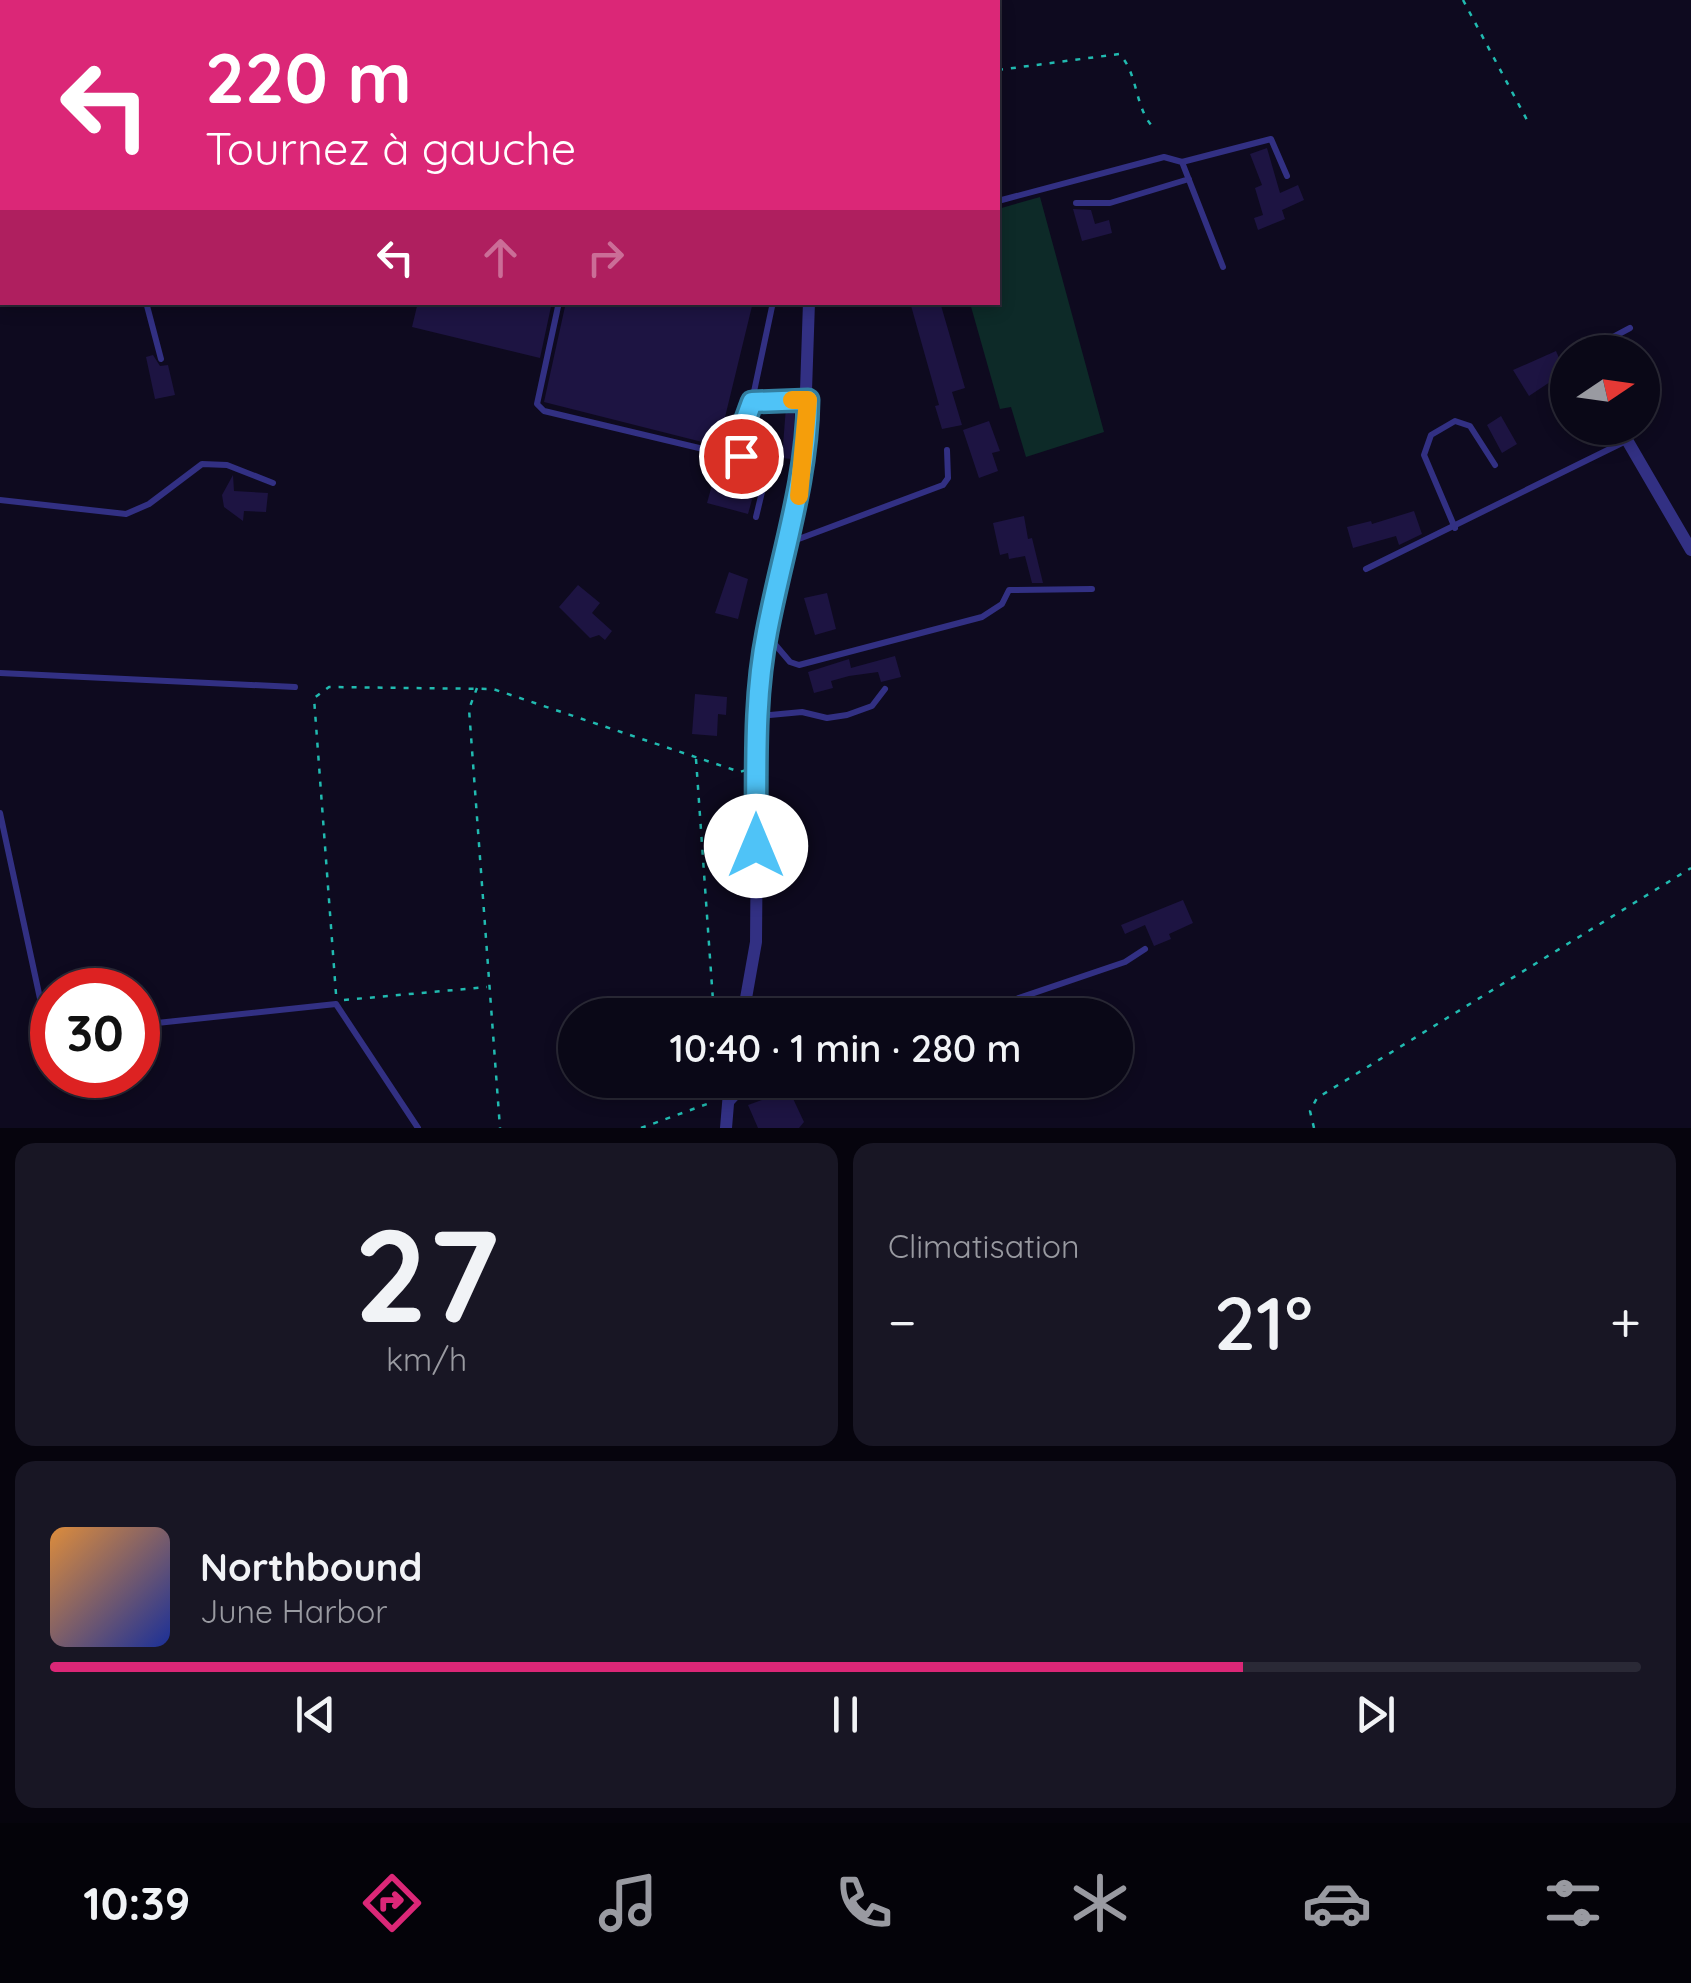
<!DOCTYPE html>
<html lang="fr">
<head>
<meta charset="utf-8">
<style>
	body { margin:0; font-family:Quicksand,sans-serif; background:#181624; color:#f1f3f6; height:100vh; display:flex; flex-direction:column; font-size:38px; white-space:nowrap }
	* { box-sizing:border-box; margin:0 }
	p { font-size:32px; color:#999aa1 }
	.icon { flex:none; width:55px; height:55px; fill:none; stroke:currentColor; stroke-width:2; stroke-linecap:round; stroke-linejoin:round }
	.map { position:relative; height:1128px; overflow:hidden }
	.side { display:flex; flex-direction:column; gap:15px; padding:15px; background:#06040d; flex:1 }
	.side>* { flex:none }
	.banner { position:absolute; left:0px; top:0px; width:1000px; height:305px; box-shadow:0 5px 15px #0003,0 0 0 2px #2a2936; background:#db2777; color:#fff; overflow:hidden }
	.needle { width:65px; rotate:77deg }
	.buttons { position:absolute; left:1550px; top:335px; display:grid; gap:20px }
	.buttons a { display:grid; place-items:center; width:110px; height:110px; border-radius:50%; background:#0a0817; box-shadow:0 5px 15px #0003,0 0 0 2px #2a2936; font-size:50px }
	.speed { position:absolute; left:30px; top:968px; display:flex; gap:20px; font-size:50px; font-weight:700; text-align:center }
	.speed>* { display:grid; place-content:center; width:130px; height:130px; border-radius:50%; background:#0a0817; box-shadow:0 5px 15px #0003,0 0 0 2px #2a2936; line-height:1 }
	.speed .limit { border:15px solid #d22; background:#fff; color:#111 }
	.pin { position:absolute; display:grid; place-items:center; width:85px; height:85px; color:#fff; margin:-42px; border:5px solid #fff; border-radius:50%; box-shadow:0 2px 10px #0007 }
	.me { position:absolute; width:110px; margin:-55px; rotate:0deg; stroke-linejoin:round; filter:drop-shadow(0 0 8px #0008) }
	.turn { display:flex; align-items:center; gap:35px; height:210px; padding:0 40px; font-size:45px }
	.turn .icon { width:130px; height:130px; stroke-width:2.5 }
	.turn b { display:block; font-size:70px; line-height:85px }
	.lanes { display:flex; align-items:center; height:95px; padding:0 40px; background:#0003; justify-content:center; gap:50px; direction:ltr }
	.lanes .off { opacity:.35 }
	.big { font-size:75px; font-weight:600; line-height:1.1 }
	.side .tile { flex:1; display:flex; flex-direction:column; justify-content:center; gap:15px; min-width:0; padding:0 35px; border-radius:20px; background:#181624 }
	.side .dial { align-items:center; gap:0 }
	.dial b { font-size:130px; line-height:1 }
	.song { display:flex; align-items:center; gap:30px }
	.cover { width:120px; height:120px; border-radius:15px; background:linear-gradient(135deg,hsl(30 70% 55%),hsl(230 70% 35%)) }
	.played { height:10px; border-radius:5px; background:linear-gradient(90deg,#db2777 75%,#2a2936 75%) }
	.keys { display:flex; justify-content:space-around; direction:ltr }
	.heat { display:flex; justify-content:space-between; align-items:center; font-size:55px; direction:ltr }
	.side .tiles { flex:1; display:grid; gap:15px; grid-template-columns:1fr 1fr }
	.tile:last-child { grid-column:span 2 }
	.trip { position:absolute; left:558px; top:998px; width:575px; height:100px; border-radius:50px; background:#0a0817; box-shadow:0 5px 15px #0003,0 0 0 2px #2a2936; font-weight:600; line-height:100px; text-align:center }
	.tabs { display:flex; height:160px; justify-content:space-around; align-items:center; background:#040309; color:#999aa1 }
	.tabs .icon { width:70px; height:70px }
	.tabs .selected { color:#db2777 }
	.tabs b { font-size:45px; color:#f1f3f6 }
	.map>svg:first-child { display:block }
	.green { fill:#0d2a28 }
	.building { fill:#1d1442 }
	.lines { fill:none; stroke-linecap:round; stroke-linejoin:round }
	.path { stroke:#21bab0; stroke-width:2.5; stroke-dasharray:5 8; stroke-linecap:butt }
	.service { stroke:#323083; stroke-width:6 }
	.minor { stroke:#323083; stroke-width:12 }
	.route-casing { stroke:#337fa1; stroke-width:25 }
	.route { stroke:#4fc3f7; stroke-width:18 }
	.slow { stroke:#f59e0b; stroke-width:18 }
</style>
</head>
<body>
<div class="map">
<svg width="1691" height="1128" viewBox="0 0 1691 1128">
	<rect width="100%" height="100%" fill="#0e0a1f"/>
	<!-- green -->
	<path class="green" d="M1040,197L1104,432L1026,457L1011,407L1000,409L970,303L998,302V209Z"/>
	<!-- building -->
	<path class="building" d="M1267,148L1280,193L1298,185L1304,200L1282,210L1285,219L1258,230L1254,218L1263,215L1255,188L1262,185L1250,154Z
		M1073,209L1091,210L1095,224L1109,220L1112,233L1082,241Z
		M418,302H552L540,358L412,327Z
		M566,302H753L718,446L544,402Z
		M910,302H940L965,388L952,392L962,425L942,429L935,406L939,405Z
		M1556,351L1565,372L1529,396L1513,370Z
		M153,355L160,366L168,365L175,395L155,399L146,357Z
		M786,407H795L792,459L782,458Z
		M1501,416L1517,444L1502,453L1487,425Z
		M989,421L1000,451L992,453L998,471L979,478L963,430Z
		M717,467L758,478L748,514L707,503Z
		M233,475L234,491L268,493L266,512L244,511L243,521L224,507L222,495Z
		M1414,511L1422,534L1399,545L1396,536L1353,548L1347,527L1371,521L1372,524Z
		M1024,516L1028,539L1032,538L1043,583H1032L1025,556L1009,559L1008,553L1000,555L993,523Z
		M729,572L748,579L738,619L715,613Z
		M578,585L600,603L592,613L612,631L605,640L599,635L590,638L559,607Z
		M827,593L836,629L815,635L804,598Z
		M895,656L901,677L881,682L878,672L849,676L831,681L833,688L814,693L808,672L849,659L851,668Z
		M695,694L727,697L726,715L718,714L717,736L692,734Z
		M1183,900L1193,923L1169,934L1171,939L1154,946L1145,925L1125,934L1121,925Z
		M789,1090L804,1122L799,1128H758L748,1105Z"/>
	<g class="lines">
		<!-- path -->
		<path class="path" d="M27,0L28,2
			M1463,0L1527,120
			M998,70L1119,54C1138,72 1134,105 1152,126
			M477,688L469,709L500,1128
			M696,759L714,1015
			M336,994L314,698L329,687L493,689L740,772L746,770
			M344,1000L487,987
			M641,1128L707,1104L711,1080
			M1314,1128L1310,1111L1317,1098L1691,868"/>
		<!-- service -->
		<path class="service" d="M355,0L356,2
			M368,0L371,2
			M958,0L959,2
			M0,67L2,70
			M1182,162L1223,267
			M0,175L2,179
			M998,201L1164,157L1182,162L1271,139L1287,176
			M1076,203H1110L1189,179
			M146,302L161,359
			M559,302L537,404L544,411L720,453L741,449
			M1585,352L1630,328
			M752,401L773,302
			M0,500L126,514L149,504L202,464L227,465L273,483
			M756,517L767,471L741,456L739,435L752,401L806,400
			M1455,528L1424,455L1431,435L1455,421L1470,426L1495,465
			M788,543L943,485L948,478L947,450
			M1366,569L1626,441
			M767,635L790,662L799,665L982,617L1002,604L1009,590L1092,589
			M0,673L295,687
			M759,716L802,712L827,718L847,715L872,706L885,689
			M0,813L44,1017L52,1030
			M969,1015L1125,962L1145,949
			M138,1025L336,1004L418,1128
			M730,1104L745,1088L772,1080"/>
		<!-- minor -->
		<path class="minor" d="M230,2L233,0
			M812,2V0
			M0,217L2,215
			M1620,428L1691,550
			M743,1015L756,942L758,702L766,634L803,479L809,302
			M726,1128L730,1080"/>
	</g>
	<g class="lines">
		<!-- route casing -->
		<g class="route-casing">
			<path id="route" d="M741,456L740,435L752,402L808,400C807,481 782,553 767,632C753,702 757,775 756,846"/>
		</g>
		<!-- route -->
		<use href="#route" class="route"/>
		<!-- slow -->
		<path class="slow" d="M792,400H808L799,496"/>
	</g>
</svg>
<div class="buttons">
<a><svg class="needle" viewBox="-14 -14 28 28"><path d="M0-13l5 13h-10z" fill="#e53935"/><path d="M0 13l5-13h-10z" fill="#999aa1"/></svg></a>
</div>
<div class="speed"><div class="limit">30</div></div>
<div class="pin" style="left:741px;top:456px;background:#d93025"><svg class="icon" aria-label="arrive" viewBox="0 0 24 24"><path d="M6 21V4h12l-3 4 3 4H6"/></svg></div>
<svg class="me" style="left:756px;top:846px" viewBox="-20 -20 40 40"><circle r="19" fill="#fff"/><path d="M0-13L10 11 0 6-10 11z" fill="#4fc3f7"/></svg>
<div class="trip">10:40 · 1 min · 280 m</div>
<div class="banner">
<div class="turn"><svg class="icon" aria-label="left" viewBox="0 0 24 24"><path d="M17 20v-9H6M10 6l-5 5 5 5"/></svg><div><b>220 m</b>Tournez à gauche</div></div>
<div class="lanes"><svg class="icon" aria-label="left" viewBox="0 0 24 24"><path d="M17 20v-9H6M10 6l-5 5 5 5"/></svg><svg class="icon off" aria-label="ahead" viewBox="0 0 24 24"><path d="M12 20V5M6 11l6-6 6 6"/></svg><svg class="icon off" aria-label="right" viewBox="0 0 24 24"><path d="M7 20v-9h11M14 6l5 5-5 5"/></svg></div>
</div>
</div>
<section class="side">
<div class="tiles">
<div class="tile dial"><b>27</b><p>km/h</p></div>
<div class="tile"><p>Climatisation</p>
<div class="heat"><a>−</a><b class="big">21°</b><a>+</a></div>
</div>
<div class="tile">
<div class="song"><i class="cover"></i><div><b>Northbound</b><p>June Harbor</p></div></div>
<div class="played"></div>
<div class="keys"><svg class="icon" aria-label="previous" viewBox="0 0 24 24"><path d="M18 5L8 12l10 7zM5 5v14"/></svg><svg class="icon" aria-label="pause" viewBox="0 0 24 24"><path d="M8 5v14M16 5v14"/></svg><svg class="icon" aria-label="next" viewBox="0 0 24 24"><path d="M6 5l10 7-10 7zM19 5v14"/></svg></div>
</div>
</div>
</section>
<nav class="tabs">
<b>10:39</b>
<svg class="icon selected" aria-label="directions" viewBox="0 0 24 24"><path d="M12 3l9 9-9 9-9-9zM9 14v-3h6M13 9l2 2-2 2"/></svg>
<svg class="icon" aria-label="music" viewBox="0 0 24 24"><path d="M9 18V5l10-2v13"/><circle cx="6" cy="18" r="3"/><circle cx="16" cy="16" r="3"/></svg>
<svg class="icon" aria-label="phone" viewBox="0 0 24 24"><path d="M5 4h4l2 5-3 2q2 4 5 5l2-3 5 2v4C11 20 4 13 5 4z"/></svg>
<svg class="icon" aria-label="climate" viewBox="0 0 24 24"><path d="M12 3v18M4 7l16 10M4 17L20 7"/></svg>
<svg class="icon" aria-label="car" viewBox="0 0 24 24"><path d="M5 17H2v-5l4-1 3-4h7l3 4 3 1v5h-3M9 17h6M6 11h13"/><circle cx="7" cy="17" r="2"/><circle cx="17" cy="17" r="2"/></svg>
<svg class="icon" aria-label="filters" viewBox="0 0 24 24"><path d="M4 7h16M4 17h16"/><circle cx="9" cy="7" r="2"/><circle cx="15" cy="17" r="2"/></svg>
</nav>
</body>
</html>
